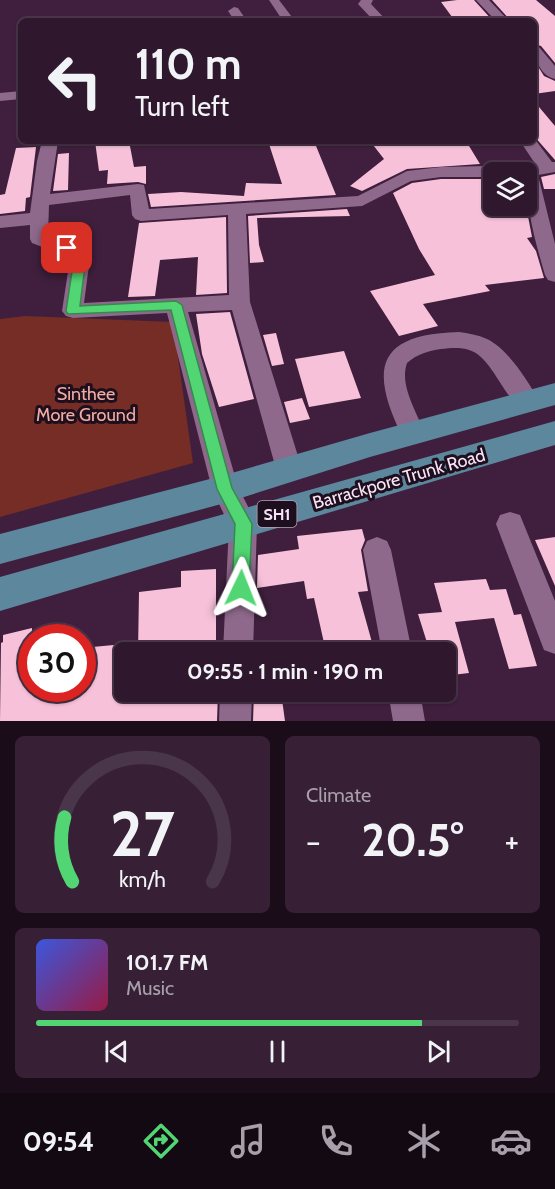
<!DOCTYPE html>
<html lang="en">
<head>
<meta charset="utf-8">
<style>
	body { margin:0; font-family:Cabin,sans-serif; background:#372036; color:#f1f3f6; height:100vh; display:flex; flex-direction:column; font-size:22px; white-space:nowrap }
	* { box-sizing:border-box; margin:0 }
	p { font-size:20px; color:#a79faa }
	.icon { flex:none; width:33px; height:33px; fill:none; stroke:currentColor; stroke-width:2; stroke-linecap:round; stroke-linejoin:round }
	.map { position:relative; height:721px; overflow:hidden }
	.details { display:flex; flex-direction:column; gap:15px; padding:15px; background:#1a0d19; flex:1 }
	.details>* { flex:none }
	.banner { position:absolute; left:18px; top:18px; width:519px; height:126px; border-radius:9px; box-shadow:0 2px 4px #0004,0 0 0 2px #4a364a; background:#2f172e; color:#f1f3f6; overflow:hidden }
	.tools { position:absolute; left:483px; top:162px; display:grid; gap:12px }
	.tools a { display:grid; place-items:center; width:54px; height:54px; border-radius:9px; background:#2f172e; box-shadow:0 2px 4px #0004,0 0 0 2px #4a364a; font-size:30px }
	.speed { position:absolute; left:18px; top:624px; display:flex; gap:12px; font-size:30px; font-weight:700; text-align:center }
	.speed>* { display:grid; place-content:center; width:78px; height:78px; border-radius:50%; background:#2f172e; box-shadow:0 2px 4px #0004,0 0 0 2px #4a364a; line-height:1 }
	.speed .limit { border:9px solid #d22; background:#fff; color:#111 }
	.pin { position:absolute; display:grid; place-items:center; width:51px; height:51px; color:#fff; margin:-26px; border-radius:12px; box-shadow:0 3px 9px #0006 }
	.me { position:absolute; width:66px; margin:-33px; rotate:2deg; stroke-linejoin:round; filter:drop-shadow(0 0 4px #0008) }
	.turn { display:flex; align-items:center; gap:21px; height:126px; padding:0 18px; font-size:27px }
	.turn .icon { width:78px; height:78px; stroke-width:2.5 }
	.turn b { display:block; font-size:42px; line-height:51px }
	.big { font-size:45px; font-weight:800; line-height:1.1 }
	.details .card { flex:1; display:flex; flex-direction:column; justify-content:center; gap:9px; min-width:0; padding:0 21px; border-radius:9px; background:#372036 }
	.details .dial { align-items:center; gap:0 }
	.dial svg { height:156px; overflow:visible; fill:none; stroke:#4a364a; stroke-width:7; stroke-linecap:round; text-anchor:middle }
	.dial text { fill:#f1f3f6; stroke:none }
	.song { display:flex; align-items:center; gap:18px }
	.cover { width:72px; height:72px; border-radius:9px; background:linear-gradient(135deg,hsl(230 70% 55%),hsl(340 70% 35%)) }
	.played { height:6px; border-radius:3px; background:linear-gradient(90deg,#51d673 80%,#4a364a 80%) }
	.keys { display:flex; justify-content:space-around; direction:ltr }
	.heat { display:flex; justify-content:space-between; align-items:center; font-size:33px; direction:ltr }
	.details .tiles { flex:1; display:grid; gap:15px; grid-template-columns:1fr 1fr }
	.card:last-child { grid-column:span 2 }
	.trip { position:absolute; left:114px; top:642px; width:342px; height:60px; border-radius:9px; background:#2f172e; box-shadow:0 2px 4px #0004,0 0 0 2px #4a364a; font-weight:800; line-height:60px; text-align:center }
	.dock { display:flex; height:96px; justify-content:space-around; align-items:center; background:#130912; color:#a79faa }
	.dock .icon { width:42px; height:42px }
	.dock .selected { color:#51d673 }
	.dock b { font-size:27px; color:#f1f3f6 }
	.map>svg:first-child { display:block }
	.green { fill:#752d25 }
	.building { fill:#f6c1d9 }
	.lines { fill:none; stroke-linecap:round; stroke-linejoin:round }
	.minor { fill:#8f698c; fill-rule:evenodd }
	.major { fill:#5d879d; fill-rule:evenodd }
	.route { fill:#51d673; stroke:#358b4b; stroke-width:1.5 }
	.labels { text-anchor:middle; stroke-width:6; stroke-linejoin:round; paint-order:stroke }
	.shield { fill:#1d0f1d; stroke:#b7a4b6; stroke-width:1.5 }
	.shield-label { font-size:16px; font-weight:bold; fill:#f9e4f7 }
	.park-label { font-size:18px; fill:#f2aba0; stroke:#1d0f1d }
	.street-label { font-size:18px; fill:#f9e4f7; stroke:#1d0f1d }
</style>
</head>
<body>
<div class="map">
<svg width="555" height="721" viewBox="0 0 555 721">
	<rect width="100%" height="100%" fill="#3f1f3d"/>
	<!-- green -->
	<path class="green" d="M25,316L173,322L193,463L0,517V319Z"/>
	<!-- building -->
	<path class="building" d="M457,0H474L493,21H455L441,2Z
		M492,0H536L555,16V63L541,46L534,44V21H511Z
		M534,60L544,76L555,81V91L534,94Z
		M534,101L555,126V160L534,136Z
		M95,141H129L134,167L146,166V184L138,182L107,184L108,170L99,171Z
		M268,141H314L336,195L151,207L148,194L181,192L244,196L246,183L282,184Z
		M370,141H414L416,144L466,141L480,164L407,169L362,191L350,186L384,159Z
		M36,147L30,197L26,198L25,211L0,214V195L5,194L16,148Z
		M69,153L68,190L53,191L58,154Z
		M555,174V189H544L541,177Z
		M441,179H494V206H526L532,237L527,238L536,251L544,278L485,285L490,291L423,304L438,326L399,336L370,291L435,275L419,249L393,193L412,183Z
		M347,209L350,216L257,218L259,245L264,262L250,263L248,216Z
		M226,217L227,293L196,295L198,257L160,260L155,296L128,297L139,223Z
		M230,312L254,399L219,407L202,354L196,314Z
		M276,333L284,364L272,366L263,335Z
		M344,351L361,398L309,407L295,359Z
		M302,398L310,419L290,423L284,402Z
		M362,529L365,540L361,550L368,591L358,592L373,646L339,652H326L314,598L307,599L304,581L257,588L258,555L299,549L297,536Z
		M555,537V586L535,540Z
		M216,569V643L168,646V652H138L139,592L181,587V571Z
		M486,579L490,590L506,589L514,615L521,614L537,666L509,669L494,618L455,622L469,673L452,675L446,652H430L418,614L442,612L434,583Z
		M32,628V688H82V648L124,644V692H218L217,721H0L1,643L3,642V635Z
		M254,692H281L285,721H253Z"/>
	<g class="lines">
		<!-- minor -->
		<path class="minor" d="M269,0H279L295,21H283Z
			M361,0H373L371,4L387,21H374L358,4Z
			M476,0H489L509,21H496Z
			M234,7L238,8L247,21H235L228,11Z
			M534,46L539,47L555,66V79C541,76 534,59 534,46Z
			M21,91V99L0,101V93Z
			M534,138L552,162H555V172L538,175L555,244V282L548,280L545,275C535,241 526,208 526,172H494V177H441L411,181L362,206L246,214L250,302L302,469L298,477L289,480L280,477L276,469L232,310L188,312L238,487L257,524L253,652H223L229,525L212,489L167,313L73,318L66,316L62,311L69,265L68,257L32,243L30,239V225L0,228V216L30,213L37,161L42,141H58L50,194L138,184L144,185L149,209L358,196L407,171L441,167L536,165L520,141H534ZM130,195L132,215L135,219L141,221L228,215L229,295L84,303L89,265L87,254L74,244L48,236L49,205Z
			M459,332C468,333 478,335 487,339C508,349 528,381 539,401L535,408C507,417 497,358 469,350C461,347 450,348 441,349C428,351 417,354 407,363C399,385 417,413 425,433L422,440L413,443L404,440C370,372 373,334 459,332Z
			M510,512L520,515L555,601V654L544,650L496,524L500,515Z
			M377,537L387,541L391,550L412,652H382L363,550L367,541Z
			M220,692H252L251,721H219Z
			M388,692H420L425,721H393Z"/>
		<!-- major -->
		<path class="major" d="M555,383V405L370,457L225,503L0,564V534L225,475L370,433Z
			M555,421V445L0,611V577Z"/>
	</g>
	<!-- route -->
	<path class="route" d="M67,244L83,254L85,265L80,306L176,301L182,305L232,488L252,524L249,588L247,594L241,597L234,594L232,588L235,524L217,489L171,310L68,314L66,311L73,265L71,256L61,248Z"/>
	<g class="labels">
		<!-- shield labels -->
		<rect class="shield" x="257.5" y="501" width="39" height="26" rx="4.5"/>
		<g class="shield-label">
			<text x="277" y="520">SH1</text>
		</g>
		<!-- park labels -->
		<g class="park-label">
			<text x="86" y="400">Sinthee<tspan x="86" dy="21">More Ground</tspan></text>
		</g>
		<!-- street labels -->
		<g class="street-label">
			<text transform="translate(399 479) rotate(-16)" y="6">Barrackpore Trunk Road</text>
		</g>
	</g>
</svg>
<div class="tools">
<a><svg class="icon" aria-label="layers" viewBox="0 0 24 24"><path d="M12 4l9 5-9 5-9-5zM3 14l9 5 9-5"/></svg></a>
</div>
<div class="speed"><div class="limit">30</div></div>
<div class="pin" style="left:67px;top:248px;background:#d93025"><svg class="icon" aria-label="arrive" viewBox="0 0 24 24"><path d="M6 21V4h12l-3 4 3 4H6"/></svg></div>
<svg class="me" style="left:241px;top:588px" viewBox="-20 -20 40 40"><path d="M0-17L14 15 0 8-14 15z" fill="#51d673" stroke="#fff" stroke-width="4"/></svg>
<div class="trip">09:55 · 1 min · 190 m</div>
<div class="banner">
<div class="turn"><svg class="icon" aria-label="left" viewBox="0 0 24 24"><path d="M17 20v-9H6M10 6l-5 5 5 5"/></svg><div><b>110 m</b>Turn left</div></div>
</div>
</div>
<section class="details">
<div class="tiles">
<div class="card dial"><svg viewBox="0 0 100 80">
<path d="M14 69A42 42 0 1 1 86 69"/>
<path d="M14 69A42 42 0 0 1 10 36" stroke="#51d673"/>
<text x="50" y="56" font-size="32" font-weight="700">27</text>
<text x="50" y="72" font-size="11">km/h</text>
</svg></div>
<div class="card"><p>Climate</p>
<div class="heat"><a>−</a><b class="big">20.5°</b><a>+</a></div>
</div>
<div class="card">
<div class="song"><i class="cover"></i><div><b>101.7 FM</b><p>Music</p></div></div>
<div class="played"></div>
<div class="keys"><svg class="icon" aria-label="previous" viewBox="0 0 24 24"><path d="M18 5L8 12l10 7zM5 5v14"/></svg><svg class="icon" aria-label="pause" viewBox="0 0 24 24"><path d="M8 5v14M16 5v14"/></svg><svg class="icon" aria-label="next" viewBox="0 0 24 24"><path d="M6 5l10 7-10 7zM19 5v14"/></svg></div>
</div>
</div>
</section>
<nav class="dock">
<b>09:54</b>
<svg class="icon selected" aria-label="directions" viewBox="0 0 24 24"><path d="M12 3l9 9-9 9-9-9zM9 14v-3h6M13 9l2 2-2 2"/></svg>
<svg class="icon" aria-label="music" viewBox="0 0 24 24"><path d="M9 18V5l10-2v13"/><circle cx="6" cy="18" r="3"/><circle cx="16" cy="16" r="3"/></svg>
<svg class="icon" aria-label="phone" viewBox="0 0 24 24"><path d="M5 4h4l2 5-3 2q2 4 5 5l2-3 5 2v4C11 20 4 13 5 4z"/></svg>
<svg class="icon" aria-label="climate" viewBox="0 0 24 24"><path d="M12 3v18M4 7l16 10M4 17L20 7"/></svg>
<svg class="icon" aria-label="car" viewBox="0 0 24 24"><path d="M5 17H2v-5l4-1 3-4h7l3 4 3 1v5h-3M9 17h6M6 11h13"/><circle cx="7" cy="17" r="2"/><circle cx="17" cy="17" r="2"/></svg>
</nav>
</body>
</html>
